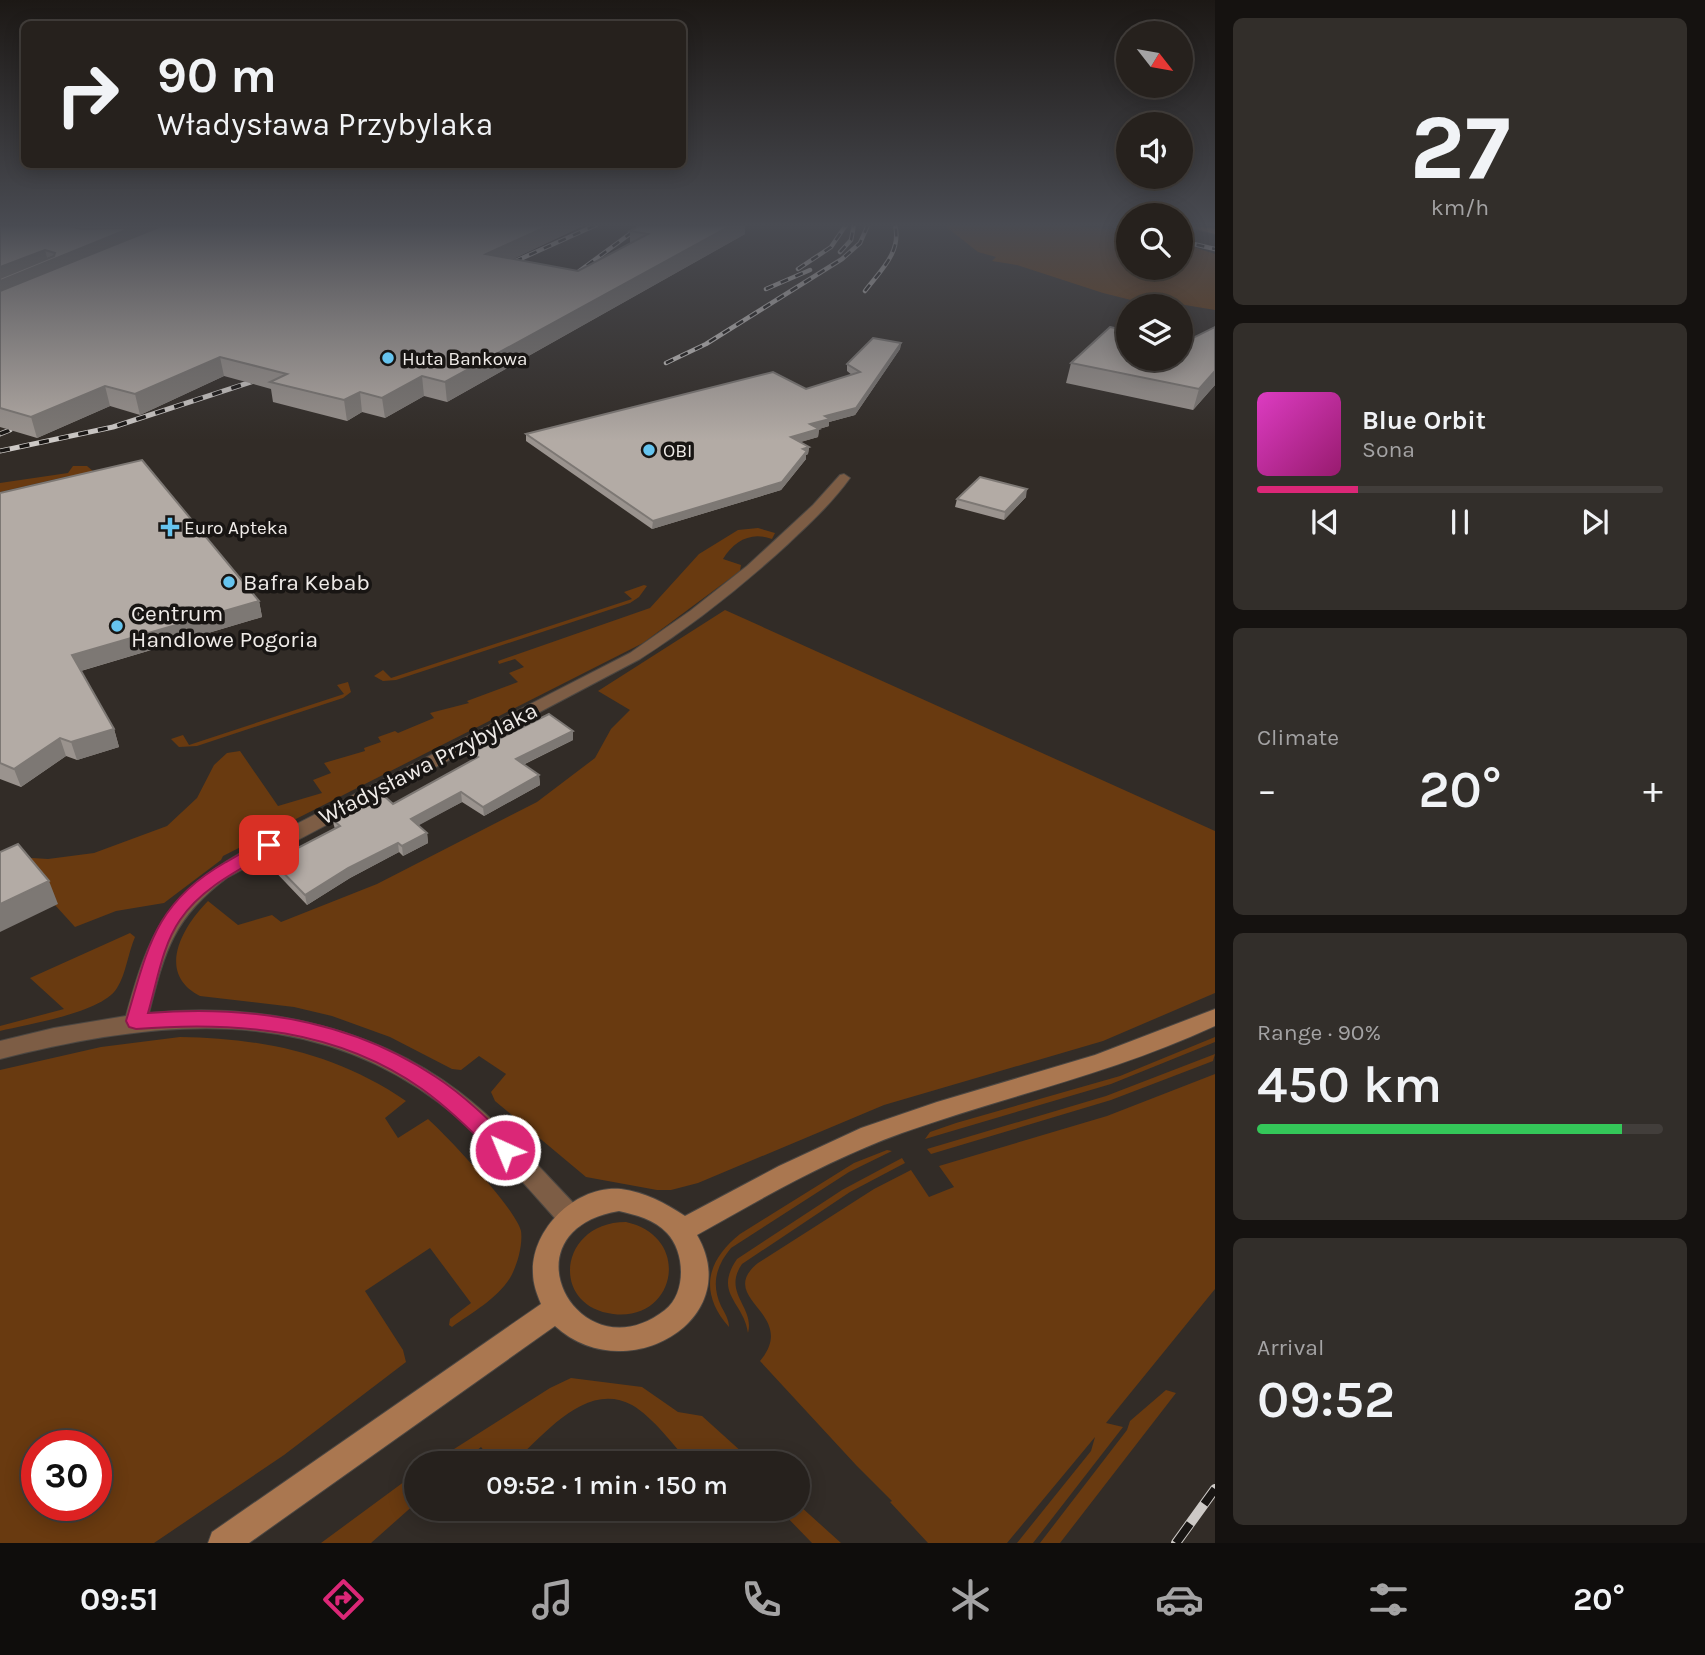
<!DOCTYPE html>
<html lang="en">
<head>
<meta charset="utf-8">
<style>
	body { margin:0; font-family:Karla,sans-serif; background:#322e2a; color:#f1f3f6; height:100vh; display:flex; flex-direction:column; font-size:26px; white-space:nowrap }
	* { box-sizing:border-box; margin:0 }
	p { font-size:23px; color:#a4a3a4 }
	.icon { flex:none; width:38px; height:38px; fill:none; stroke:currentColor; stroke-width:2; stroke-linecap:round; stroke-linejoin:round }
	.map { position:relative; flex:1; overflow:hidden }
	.panel { display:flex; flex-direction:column; gap:18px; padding:18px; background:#151210; width:490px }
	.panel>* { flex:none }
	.banner { position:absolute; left:21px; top:21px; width:665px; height:147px; border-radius:10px; box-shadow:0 4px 18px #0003,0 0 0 2px #423e3b; background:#26211d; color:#f1f3f6; overflow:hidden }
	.needle { width:46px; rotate:121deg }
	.buttons { position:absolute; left:1116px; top:21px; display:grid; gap:14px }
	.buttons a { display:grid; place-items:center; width:77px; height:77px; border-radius:50%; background:#26211d; box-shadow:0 4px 18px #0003,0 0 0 2px #423e3b; font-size:35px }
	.speed { position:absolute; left:21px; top:1430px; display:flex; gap:14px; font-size:35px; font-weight:700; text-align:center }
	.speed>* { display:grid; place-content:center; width:91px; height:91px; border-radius:50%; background:#26211d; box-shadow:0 4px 18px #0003,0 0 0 2px #423e3b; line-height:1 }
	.speed .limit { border:10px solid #d22; background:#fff; color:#111 }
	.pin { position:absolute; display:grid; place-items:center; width:60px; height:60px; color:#fff; margin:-30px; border-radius:14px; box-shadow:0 4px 10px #0006 }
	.me { position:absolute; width:77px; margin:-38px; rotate:316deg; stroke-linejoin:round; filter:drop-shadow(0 0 5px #0008) }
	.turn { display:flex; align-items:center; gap:24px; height:147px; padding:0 21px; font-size:32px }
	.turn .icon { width:91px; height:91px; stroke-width:2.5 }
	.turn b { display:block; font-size:49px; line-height:60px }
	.big { font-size:52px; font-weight:600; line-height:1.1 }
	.panel .tile { flex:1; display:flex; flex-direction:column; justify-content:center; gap:10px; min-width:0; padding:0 24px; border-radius:10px; background:#322e2a }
	.panel .dial { align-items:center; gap:0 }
	.dial b { font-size:91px; line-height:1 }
	.song { display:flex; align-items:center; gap:21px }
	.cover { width:84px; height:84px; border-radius:10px; background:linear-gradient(135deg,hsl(310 70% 55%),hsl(320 70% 35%)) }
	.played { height:7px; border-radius:4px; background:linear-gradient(90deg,#db2777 25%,#423e3b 25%) }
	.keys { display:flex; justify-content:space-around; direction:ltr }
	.heat { display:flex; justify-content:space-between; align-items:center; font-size:38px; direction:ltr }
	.charge { height:10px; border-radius:5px; background:linear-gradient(90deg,#34c759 90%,#423e3b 0) }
	.trip { position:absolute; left:404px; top:1451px; width:406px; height:70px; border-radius:35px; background:#26211d; box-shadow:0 4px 18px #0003,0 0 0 2px #423e3b; font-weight:600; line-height:70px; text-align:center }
	.tab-bar { display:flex; height:112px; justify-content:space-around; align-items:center; background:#0f0d0c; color:#a4a3a4 }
	.tab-bar .icon { width:49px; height:49px }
	.tab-bar .selected { color:#db2777 }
	.tab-bar b { font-size:32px; color:#f1f3f6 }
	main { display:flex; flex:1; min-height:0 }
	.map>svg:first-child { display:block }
	.green { fill:#693a10; fill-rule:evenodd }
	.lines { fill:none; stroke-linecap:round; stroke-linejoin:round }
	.street-casing { stroke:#4c4742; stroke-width:2 }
	.secondary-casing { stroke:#4c4742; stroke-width:2 }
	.street { fill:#7d5d45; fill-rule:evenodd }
	.secondary { fill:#aa7750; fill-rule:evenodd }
	.rail-far2-casing { stroke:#cdc9c6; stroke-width:4.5 }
	.rail-far1-casing { stroke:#cdc9c6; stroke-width:5 }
	.rail-casing { stroke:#cdc9c6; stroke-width:10 }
	.rail-far2 { stroke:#181513; stroke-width:2.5; stroke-dasharray:8; stroke-linecap:butt }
	.rail-far1 { stroke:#181513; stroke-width:3.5; stroke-dasharray:10; stroke-linecap:butt }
	.rail { stroke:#181513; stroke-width:8; stroke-dasharray:24; stroke-linecap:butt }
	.wall { fill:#9a938e }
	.shaded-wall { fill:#7d7874 }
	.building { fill:#b3aba5; stroke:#7d7874; stroke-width:2 }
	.route { fill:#db2777; stroke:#8e194d; stroke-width:2 }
	.poi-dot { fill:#66c4ef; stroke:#181513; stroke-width:2.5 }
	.labels { text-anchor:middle; stroke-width:7; stroke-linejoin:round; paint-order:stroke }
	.far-poi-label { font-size:19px; fill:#efebe8; stroke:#181513; text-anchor:start }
	.poi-label { font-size:23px; fill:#efebe8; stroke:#181513; text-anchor:start }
	.street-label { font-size:23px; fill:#efebe8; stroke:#181513 }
</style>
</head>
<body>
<main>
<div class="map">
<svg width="1215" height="1543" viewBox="0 0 1215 1543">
	<rect width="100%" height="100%" fill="#322c27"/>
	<!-- green -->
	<path class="green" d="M944,225H1074C1092,230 1110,227 1129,231V268H1181V243L1215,254V310L1173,303L1151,305L1103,293L1017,265L992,261L996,257L978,252Z
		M73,466H87L94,472L73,481L69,476L0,492V483L68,473Z
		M758,528L775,533L772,539C751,531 734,541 723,559L741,565L740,571L643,643L223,856L221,860L164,903L116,911L75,927L55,905L58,904L0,856L48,859L94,853L167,826L197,798L214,765L227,753L240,751L278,806L322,793L313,780L331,773L324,763L365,751L364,748L381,742L378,737L395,731L398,733L434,718L430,713L469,703L467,701L518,682L509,673L524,667L515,659L499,664L498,661L650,608L699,554L738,530Z
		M644,585L647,586L639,597L630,603L396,680L383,681L374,676L383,670L391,678L632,599L624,592Z
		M725,610L1215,831V993L1103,1041L884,1105L698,1183L671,1190H657L586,1177L495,1101L491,1092L506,1074L479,1056L461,1070L452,1069L390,1037L332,1016L294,1007L200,996C155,973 183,926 208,901L238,925L272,915L281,922L377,884L537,802L595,758L611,729L630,710L598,691Z
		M348,682L351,692L343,698L197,746L179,747L171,739L183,735L189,745L344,694L337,685Z
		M130,933L135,937C128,953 126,974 117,988C102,1013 28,1024 0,1031V1026L64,1009L30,978Z
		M180,1037C263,1038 337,1054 406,1101L385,1118L398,1138L428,1119C447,1136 516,1209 521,1231C523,1245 517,1266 510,1278C497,1299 471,1313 452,1327L449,1325L450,1319L471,1303L430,1248L365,1291L403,1350L406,1362L284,1455L154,1543H0V1070L101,1047ZM37,1446H96V1505H37Z
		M1215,1037V1042L1111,1084L925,1139L930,1132L956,1123L1120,1076Z
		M1215,1054L1213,1061L1111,1100L931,1154L927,1149L1106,1096Z
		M1215,1074V1289L1106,1423L1123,1427L1033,1543H1017L1091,1451L1095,1437L1007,1543H928L890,1502L892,1501L856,1465L760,1361C800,1313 714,1299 758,1263L874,1189L911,1170L929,1197L954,1187L939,1166L1107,1116Z
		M887,1150L892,1151L849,1172L731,1248C716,1266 711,1284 721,1306C725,1313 729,1320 729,1327C699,1293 706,1261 740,1234L854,1163Z
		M902,1158L905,1163L850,1192L742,1264C722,1293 755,1307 748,1333C744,1302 713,1294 737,1259L842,1190Z
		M626,1222C693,1237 676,1322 613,1314C549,1306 559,1222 626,1222Z
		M571,1378L642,1387L678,1412L702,1416L754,1463H690C672,1444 654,1418 632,1405C586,1380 543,1436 513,1463H494L481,1447L462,1463H432L550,1388Z
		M1166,1390L1176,1393L1060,1543H1040L1127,1430L1130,1421Z
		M416,1473V1503L371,1543H321Z
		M798,1503L800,1506L841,1543H812L779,1509L798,1508Z"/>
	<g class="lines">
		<!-- street casing -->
		<g class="street-casing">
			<path id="street" d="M844,474L850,478C832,503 810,523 788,544C742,586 693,625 640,659L228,877C174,917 165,950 149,1013C256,1002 371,1025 458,1091C503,1125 541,1169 580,1210L584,1218L580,1226L571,1229L562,1226C523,1183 485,1137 438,1102C305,1002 152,1021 0,1059V1041L54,1028L126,1016C149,932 165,896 242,852L630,653L690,611L747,566L813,505L840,475Z"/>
		</g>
		<!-- secondary casing -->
		<g class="secondary-casing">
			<path id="secondary" d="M1188,225L1215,229V234L1189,227Z
				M1215,1009V1026C1114,1073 1006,1096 902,1133C830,1159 764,1197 697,1235C747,1321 624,1390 555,1326L249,1543H208L212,1532L541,1304C537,1294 533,1284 533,1273C531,1229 576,1185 621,1189C645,1192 665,1203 685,1216L779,1166L861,1128L937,1102L1095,1055ZM619,1211C636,1215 654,1219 667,1233C685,1252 687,1292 665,1310C579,1377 500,1231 619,1211Z"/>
		</g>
		<!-- street -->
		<use href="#street" class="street"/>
		<!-- secondary -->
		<use href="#secondary" class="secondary"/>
		<!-- rail-far2 casing -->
		<g class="rail-far2-casing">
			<path id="rail-far2" d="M1114,225L1129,229
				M1181,241L1215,249
				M840,252L851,240L854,225
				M500,268L596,225
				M798,269L831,247L846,225
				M574,275L642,225
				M766,289L810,270
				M865,291C880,271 902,252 895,225
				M666,363L706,344L842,259L860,243L868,225"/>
		</g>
		<!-- rail-far1 casing -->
		<g class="rail-far1-casing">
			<path id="rail-far1" d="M0,434L10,430
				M0,451L113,427L266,377"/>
		</g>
		<!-- rail casing -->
		<g class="rail-casing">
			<path id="rail" d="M1176,1543L1215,1489"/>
		</g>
		<!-- rail-far2 -->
		<use href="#rail-far2" class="rail-far2"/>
		<!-- rail-far1 -->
		<use href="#rail-far1" class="rail-far1"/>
		<!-- rail -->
		<use href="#rail" class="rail"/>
	</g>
	<!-- wall -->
	<path class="wall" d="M0,225H585L513,259L578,271L630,244V231L641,225H745V234L447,402L424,396L385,418L362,412L347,421L273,402L271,389L224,376L140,415L110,406L37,438L0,427Z
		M1215,327V385L1193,410L1066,383L1071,363L1185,342Z
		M901,343L900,349L855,415L829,422V426L819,429L818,437L800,442L809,447L808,454L806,455V459L781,490L652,529L526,441V434L806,389L852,375L847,371V364Z
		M0,493L259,601L262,617L81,671L114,729L119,747L77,760L66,756L21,787L0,779Z
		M1026,497L1004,520L955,507L957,499Z
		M573,740L523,765L539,775L540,785L484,816L462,802L418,825L427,833L428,843L403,856L399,852L350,878L307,905L267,863L265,854L294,850L335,829L332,819L393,804L472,761L471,753Z"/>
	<!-- shaded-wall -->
	<path class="shaded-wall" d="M138,225H180L0,300V267L45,250L48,261Z
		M550,225H585L487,271L486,254Z
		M732,225H745V234L447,402L445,382Z
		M901,343L900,349L855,415L829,422V426L809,432L810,424Z
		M220,357L224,376L140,415L135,394Z
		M1215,371V385L1193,410L1199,389Z
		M422,376L424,396L385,418L382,398Z
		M105,386L110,406L37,438L31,417Z
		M360,392L362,412L347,421L344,400Z
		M819,429L818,437L791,445V437Z
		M809,447L808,454L806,455V459L781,490L652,529L653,521Z
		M1027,489L1026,497L1004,520L1005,512Z
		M259,601L262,617L77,672L72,655Z
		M114,729L119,747L77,760L71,742Z
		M573,731V740L516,768V759Z
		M60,738L66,756L21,787L14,769Z
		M539,775L540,785L484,816L483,807Z
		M461,792L462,802L412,829L411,819Z
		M427,833L428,843L403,856L402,846Z
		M398,843L399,852L350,878L307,905L305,895L348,868Z
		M49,881L58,904L0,932V904Z"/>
	<!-- building -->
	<path class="building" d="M0,225H62L82,229L127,228L132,225H138L0,281V278L54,256L55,253L45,250L0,267Z
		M164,225H550L486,254L578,271L648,234L630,231L641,225H732L445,382L422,376L382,398L360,392L344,400L270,382L287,374L220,357L135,394L105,386L31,417L0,408V291Z
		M1110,327L1129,331V359H1181V341L1185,342L1215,327V371L1199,389L1071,363Z
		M873,338L901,343L856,408L825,416L830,419L810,424L819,429L791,437L809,447L803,449L807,451L782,482L653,521L526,434L773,372L806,389L860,372L847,364Z
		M142,460L259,601L72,655L114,729L71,742L60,738L14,769L0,763V493Z
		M980,477L1027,489L1005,512L957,499Z
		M549,714L573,731L516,759L539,775L483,807L461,792L411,819L427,833L402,846L398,843L348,868L305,895L265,854L287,843L294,850L340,826L332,819L382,794L393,804L478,757L471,753Z
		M18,844L49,881L0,904V852Z"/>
	<!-- sky -->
	<linearGradient id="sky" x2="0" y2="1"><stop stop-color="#1c1815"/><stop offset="0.51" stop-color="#494b52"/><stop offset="1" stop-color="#494b52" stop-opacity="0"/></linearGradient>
	<rect width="1215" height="441" fill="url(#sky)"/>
	<!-- route -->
	<path class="route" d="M269,840L277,845L275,849C241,869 202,887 180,920C162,946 157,983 148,1013C249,1005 351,1020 436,1077C465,1096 489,1120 513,1144L516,1150L513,1157L505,1160L497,1157C474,1133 450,1109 422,1089C337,1029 237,1021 136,1029L129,1027L126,1021C148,948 154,903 226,862C239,855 254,844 269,840Z"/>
	<!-- markers -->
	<g class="poi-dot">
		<circle cx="388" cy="358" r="7"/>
		<circle cx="649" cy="450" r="7"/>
		<path d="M166.5 516.5h7v7h7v7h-7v7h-7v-7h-7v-7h7z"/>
		<circle cx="229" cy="582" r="7"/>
		<circle cx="117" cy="626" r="7"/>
	</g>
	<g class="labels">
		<!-- far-poi labels -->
		<g class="far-poi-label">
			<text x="402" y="365">Huta Bankowa</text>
			<text x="663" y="457">OBI</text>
			<text x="184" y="534">Euro Apteka</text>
		</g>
		<!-- poi labels -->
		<g class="poi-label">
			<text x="243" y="590">Bafra Kebab</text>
			<text x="131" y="621">Centrum<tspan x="131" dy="26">Handlowe Pogoria</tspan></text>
		</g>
		<!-- street labels -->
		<g class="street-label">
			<text transform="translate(428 763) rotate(-27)" y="8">Władysława Przybylaka</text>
		</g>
	</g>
</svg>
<div class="buttons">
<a><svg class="needle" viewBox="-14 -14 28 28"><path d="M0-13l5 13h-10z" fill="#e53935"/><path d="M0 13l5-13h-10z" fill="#a4a3a4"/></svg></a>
<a><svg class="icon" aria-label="sound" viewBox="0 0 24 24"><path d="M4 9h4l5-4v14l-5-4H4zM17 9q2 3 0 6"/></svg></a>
<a><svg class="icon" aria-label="search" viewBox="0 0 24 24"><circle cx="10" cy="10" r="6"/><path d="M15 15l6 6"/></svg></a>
<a><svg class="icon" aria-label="layers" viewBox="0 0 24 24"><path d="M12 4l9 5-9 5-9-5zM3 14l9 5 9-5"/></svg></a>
</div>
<div class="speed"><div class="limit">30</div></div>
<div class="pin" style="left:269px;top:845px;background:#d93025"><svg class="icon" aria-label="arrive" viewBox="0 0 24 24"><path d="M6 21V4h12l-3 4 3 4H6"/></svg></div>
<svg class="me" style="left:505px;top:1150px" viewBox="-20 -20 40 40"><circle r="17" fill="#db2777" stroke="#fff" stroke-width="3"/><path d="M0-11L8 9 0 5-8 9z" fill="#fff"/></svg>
<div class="trip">09:52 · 1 min · 150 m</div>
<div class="banner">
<div class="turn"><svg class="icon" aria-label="right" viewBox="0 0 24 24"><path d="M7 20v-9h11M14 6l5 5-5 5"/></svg><div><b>90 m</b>Władysława Przybylaka</div></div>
</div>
</div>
<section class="panel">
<div class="tile dial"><b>27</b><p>km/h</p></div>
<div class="tile">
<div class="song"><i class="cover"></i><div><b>Blue Orbit</b><p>Sona</p></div></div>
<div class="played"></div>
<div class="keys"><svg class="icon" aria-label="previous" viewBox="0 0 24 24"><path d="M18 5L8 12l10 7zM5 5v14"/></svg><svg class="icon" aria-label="pause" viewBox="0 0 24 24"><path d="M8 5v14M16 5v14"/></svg><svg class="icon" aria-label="next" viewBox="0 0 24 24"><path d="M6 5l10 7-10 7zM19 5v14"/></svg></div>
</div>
<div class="tile"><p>Climate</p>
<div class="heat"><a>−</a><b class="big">20°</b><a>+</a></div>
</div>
<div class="tile"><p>Range · 90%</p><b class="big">450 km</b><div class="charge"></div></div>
<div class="tile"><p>Arrival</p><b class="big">09:52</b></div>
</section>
</main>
<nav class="tab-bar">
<b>09:51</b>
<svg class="icon selected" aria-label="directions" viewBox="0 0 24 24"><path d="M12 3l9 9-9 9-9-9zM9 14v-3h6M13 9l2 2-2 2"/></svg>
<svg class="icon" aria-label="music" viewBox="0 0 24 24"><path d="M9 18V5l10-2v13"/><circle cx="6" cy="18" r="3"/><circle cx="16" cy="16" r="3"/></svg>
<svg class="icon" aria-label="phone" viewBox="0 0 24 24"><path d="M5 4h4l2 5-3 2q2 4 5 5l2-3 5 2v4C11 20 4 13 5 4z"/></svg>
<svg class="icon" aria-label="climate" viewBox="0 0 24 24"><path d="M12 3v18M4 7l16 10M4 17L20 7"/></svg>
<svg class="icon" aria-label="car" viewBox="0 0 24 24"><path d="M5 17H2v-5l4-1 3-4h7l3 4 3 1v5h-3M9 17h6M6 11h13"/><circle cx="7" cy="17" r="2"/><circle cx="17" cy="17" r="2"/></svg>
<svg class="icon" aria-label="filters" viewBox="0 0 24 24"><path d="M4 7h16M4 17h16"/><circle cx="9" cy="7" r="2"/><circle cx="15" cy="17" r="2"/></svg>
<b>20°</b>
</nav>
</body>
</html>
